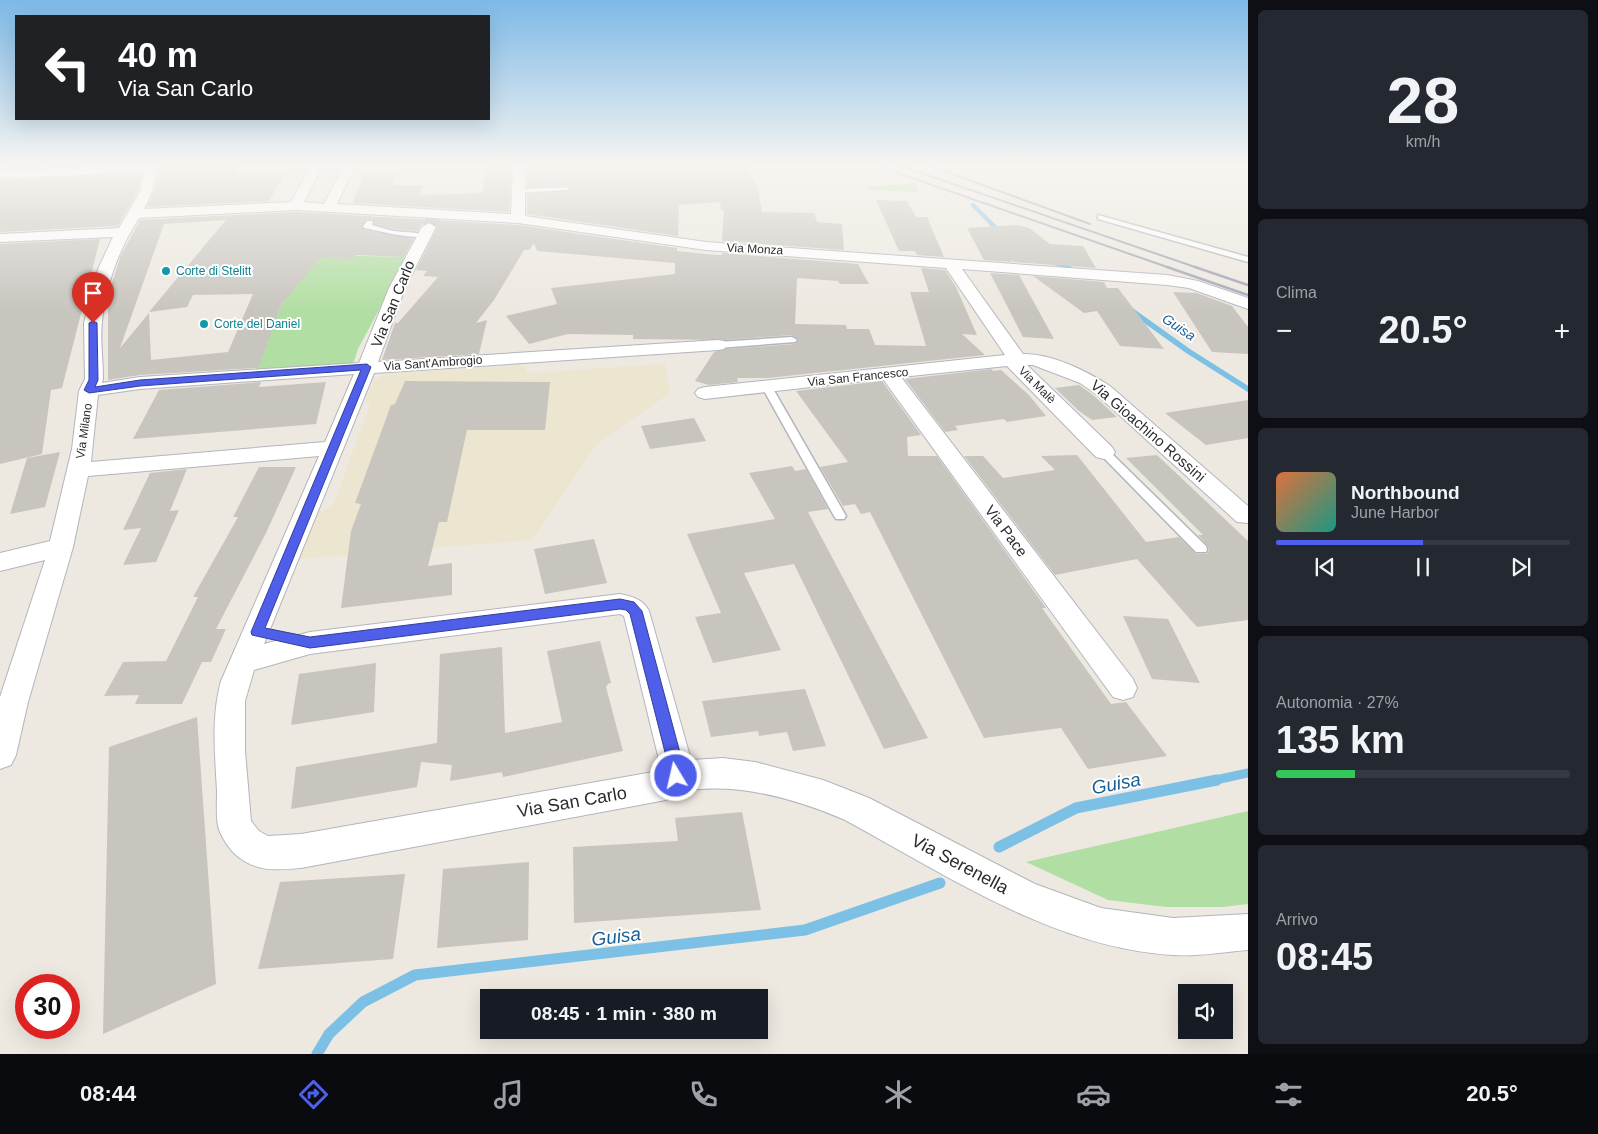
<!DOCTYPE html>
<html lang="it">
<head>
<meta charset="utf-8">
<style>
	body { margin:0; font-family:Arial,sans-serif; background:#242831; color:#f1f3f6; height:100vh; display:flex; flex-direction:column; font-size:19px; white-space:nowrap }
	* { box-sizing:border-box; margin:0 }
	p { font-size:16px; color:#9ea1a6 }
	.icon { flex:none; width:28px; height:28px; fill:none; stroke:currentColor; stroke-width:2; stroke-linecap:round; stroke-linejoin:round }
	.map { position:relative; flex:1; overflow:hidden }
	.sheet { display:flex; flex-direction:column; gap:10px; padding:10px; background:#0d0f14; width:350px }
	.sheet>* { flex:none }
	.guide { position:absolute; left:15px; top:15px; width:475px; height:105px; border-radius:0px; box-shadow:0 5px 20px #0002; background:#202124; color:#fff; overflow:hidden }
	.fabs { position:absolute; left:1178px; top:984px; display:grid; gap:10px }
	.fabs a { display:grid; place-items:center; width:55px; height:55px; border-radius:0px; background:#171b24; box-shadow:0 5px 20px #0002; font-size:25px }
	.speed { position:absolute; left:15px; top:974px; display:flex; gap:10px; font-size:25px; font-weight:700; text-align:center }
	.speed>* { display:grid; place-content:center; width:65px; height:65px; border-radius:50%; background:#171b24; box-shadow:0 5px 20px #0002; line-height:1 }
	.speed .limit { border:8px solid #d22; background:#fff; color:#111 }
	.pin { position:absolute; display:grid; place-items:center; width:42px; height:42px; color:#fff; margin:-51px -21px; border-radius:50% 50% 50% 0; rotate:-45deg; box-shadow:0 0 5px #0007 }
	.pin .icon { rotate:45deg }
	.me { position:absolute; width:55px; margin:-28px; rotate:351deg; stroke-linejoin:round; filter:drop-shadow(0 0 4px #0008) }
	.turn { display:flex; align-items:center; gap:18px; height:105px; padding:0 20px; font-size:22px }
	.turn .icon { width:65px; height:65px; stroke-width:2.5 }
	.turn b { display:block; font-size:35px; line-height:42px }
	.big { font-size:38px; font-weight:600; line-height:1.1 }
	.sheet .widget { flex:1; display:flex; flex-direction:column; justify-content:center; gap:8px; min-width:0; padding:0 18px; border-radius:8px; background:#242831 }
	.sheet .dial { align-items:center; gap:0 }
	.dial b { font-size:65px; line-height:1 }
	.song { display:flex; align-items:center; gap:15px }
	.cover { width:60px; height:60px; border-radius:8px; background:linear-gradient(135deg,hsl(20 70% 55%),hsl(170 70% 35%)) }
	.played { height:5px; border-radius:2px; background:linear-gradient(90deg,#4f5fea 50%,#363941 50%) }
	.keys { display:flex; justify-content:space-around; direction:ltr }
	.heat { display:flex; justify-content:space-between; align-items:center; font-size:28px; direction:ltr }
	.charge { height:8px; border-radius:4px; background:linear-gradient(90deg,#34c759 27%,#363941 0) }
	.trip { position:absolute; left:480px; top:989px; width:288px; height:50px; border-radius:0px; background:#171b24; box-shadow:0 5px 20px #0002; font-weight:600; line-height:50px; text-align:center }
	.tabs { display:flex; height:80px; justify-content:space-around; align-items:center; background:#090b0e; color:#9ea1a6 }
	.tabs .icon { width:35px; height:35px }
	.tabs .on { color:#4f5fea }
	.tabs b { font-size:22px; color:#f1f3f6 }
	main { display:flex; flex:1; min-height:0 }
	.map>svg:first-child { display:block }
	.education { fill:#ece6d1 }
	.green { fill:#b1dea2 }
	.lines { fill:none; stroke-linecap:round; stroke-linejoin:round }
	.stream-far3 { stroke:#7dc0e5; stroke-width:4.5 }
	.stream-far2 { stroke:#7dc0e5; stroke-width:5.5 }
	.stream-far1 { stroke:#7dc0e5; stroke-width:9 }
	.stream { stroke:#7dc0e5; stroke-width:11 }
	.building { fill:#c8c5bf; fill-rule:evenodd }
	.street-tunnel { stroke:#c6c2bc; stroke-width:14; stroke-dasharray:14 7; stroke-linecap:butt }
	.lane-casing { stroke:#b3b5be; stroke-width:3 }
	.street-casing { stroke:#b3b5be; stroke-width:2 }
	.lane { fill:#fff; fill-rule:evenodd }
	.street { fill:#fff; fill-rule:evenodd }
	.rail-far1 { stroke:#a3a4b5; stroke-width:2 }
	.rail { stroke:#a3a4b5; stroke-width:2.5 }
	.route { fill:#4f5fea; stroke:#333e98 }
	.culture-dot { fill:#0f9aa8; stroke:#fff; stroke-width:2 }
	.labels { text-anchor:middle; stroke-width:4; stroke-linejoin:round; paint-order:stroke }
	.far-street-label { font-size:12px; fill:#2c2c2c; stroke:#fff }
	.far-culture-label { font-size:12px; fill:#0d838f; stroke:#fff; text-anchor:start }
	.far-water-label { font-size:14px; font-style:italic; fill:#1a5f93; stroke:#fff }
	.street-label { font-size:15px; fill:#2c2c2c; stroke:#fff }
	.near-street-label { font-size:18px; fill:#2c2c2c; stroke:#fff }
	.near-water-label { font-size:19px; font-style:italic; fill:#1a5f93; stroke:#fff }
</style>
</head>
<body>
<main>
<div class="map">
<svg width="1248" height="1054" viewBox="0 0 1248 1054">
	<rect width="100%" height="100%" fill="#ede8e0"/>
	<!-- education -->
	<path class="education" d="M665,364L670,393L596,445L532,540L297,559L312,516L333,505L370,405L365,400L373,381L389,373L525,365L527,373Z"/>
	<!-- green -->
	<path class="green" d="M914,183L920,192L869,190L868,187Z
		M227,253L407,257L358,349L353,364L255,372L281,307L298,273Z
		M1248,811V904L1223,907H1166L1108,900L1026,862Z"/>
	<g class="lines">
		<!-- stream-far3 -->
		<path class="stream-far3" d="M973,205L1000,232
			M1053,262L1069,268"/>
		<!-- stream-far2 -->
		<path class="stream-far2" d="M1066,267L1069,268
			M1132,311L1188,351L1248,389"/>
		<!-- stream-far1 -->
		<path class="stream-far1" d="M1211,781L1248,773"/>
		<!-- stream -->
		<path class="stream" d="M999,847L1076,808L1217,780
			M317,1054L329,1034L363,1002L415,975L805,930L940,883"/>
	</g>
	<!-- building -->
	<path class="building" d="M11,164H106L5,169Z
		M160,164H238L236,175L285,173L269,201L147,207L155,190Z
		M567,164H745L757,185L762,212L814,213L817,222L842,224L844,250L722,241L724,210H721L720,202L679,205L678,236L527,214V194L568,192L570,190L569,186L566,185L527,187V166H567Z
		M485,167H511L509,212L353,203L364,174L396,173L393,185H423L420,195L483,193Z
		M142,174L139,189L118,226L0,232V181Z
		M876,200L907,201L916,217H927L944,257L917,255L915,251H899Z
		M296,212L518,225L677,248V251L715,255H722V253L858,264L869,284H840L838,281L797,278L795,324L846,325L847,329H869L875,345L926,346L910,292H929L921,268L945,270L956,287L977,335L962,334L985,355L768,378H737L738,382L709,385L695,381L714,352L726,349L795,344L799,340L792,335L725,340L633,339V335L568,334L529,344L506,316L557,304L551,288L675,274V263L537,251L534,243L529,250H524L494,300L476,323L487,320L479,354L382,360L395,323H398L438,277L423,276L427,271L416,270L438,226L428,221L421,225L418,231L393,229L374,224L373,219H367L362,225L364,230L414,239L404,257L356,255L353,259L320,258L282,304L258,368L140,375L108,380V295L121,255L140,220ZM226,220L149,312L187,307L193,295L253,294L228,352L151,360L149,313L120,348L164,224Z
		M1018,225L1029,228L1050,244L1083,246L1096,268L1014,262L1011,260L1012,262L984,260L967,228Z
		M100,239L62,388L51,390L42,454L0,464V244Z
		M990,273L1019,275L1054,339L1023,337Z
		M1033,276L1104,282L1107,288H1118L1164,349L1120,346L1097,311L1084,313Z
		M1173,292L1197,293L1232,306L1248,327V354L1212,352Z
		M992,369L993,371L1001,370L1029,395L1046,416L1007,422L1004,419L955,426L958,430L945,432L905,379Z
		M405,381L550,382L545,430H467L447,522H439L428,566L452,563V595L341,608L351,531L361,504L355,503L391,405L395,404Z
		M882,381L921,435L907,437L908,456H937L1046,608H1042L1111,704L1126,702L1167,756L1088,769L1061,728L984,738L870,512L861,514L855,504L843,506L820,467L848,462L796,391Z
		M261,382L259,387L326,382L316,424L133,439L159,390Z
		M1079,385L1093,395L1117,417L1092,420L1079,411L1055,388Z
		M1248,400V438L1206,445L1165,413Z
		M694,418L706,441L650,449L641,426Z
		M60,452L45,507L10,514L27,458Z
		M1077,455L1146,542L1179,537L1196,554H1207L1209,550L1207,545L1198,535H1203L1126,458L1157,455L1248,541V620L1197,627L1137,559L1055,575L964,456H983L1003,478L1055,470L1041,456Z
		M792,466L795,471L806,469L828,509L808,512L928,738L884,749L794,564L744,573L781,650L713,663L695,617L721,613L687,534L775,519L749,473Z
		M259,467H296L266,533L216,629H226L211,662H202L182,704H135L139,695L104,696L123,662L166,661L198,597H193L238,517H233Z
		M187,469L170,511L179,510L156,562L123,565L141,528L123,530L150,473Z
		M594,539L607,583L545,594L534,549Z
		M1123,616L1168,619L1200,683L1152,679Z
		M600,641L611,683L608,684L606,687L623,751L503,777L502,772L450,781L452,765L421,762L417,787L291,809L296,767L437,743L440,654L502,647L505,733L562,722L547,651Z
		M376,663L374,712L291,725L299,674Z
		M805,689L826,746L793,751L787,732L759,736L758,731L711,737L702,701Z
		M197,717L216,984L103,1034L109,747Z
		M742,812L761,910L574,923L573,847L678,841L675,818Z
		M529,862L528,940L437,948L443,869Z
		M405,874L393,959L258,969L280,882Z"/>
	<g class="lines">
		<!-- street-tunnel -->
		<path class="street-tunnel" d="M429,227L434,217"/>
		<!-- lane casing -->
		<g class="lane-casing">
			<path id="lane" d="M566,187L568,188V190L519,193L516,191L519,189Z
				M1098,215L1248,257V262L1098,219Z
				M367,221H373L372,225L393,231L417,233L421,235L417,237C397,236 384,232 364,228L363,226Z
				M792,337L797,340L795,342L718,348L713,345L718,342Z
				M767,384L772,387L846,516L844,519H836L834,516L762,387Z
				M1104,448L1108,450L1206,546L1207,549L1206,552H1196L1100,454L1098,452L1100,450Z"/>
		</g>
		<!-- street casing -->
		<g class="street-casing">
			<path id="street" d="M158,164L153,190L144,209L291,202L312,164H354L355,166L337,204L511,214L513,164H525V216L706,242L1167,275L1198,281L1248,298V309L1189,288L1167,285L962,269L1023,354C1050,353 1087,371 1110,386L1248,506V523L1237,522L1096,394L1080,383L1033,365H1027L1112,447L1115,452L1112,457L1104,459L1096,457L1007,366L901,377L1133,679L1137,688L1133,697L1123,700L1113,697L883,379L705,399L698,397L695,393L698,389L705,387L1005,355L946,268L706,250L518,223L296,210L139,218C119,249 106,284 102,321C100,340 103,360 103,379L102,383L140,377L359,363L389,288L422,227L429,223L436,227L405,288L378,362L718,340L724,341L727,345L724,349L718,350L374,373L264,644L310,632L620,594C633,597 643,599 649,611L691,760L723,758L755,762L823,780L869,798L1035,884L1101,908L1173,918L1248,914V950C1223,952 1197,957 1172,955C1054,948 947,875 845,820C801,801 751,786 702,789C697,789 688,789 683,791C677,794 672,798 666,800L301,868C276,870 256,872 236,855C229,849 220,835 218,826C216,815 217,802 217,791C215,755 211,717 221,681L319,456L88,476L73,547L28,702L16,755L11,765L0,769V697L45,560L0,571V553L50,541L72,449L79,391L85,379L84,323L98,269L113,237L0,242V234L119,228L141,190L144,172L0,179V171ZM342,169L324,204L304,202L320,170ZM354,374L325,442L91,462L98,395L140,389ZM620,614L624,616L660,764L661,770L659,771L301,834L268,836L259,831L251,821L245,751V701L254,670L310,654Z"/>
		</g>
		<!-- lane -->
		<use href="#lane" class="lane"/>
		<!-- street -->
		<use href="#street" class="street"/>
		<!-- rail-far1 -->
		<path class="rail-far1" d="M872,164L1170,268
			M895,164L1198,268
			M925,164L1090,224"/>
		<!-- rail -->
		<path class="rail" d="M1167,267L1248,295
			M1195,267L1248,285"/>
	</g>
	<!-- sky -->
	<linearGradient id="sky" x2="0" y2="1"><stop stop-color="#7db9e7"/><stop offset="0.53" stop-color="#f7f5f1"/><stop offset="1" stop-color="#f7f5f1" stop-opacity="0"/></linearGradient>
	<rect width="1248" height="312" fill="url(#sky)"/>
	<!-- route -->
	<path class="route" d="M93,321L97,323L98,380L95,387L140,380L367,364L371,367L265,628L310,637L620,599L634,602L642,611L683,764L684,776L682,781L676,783L671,781L668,764L630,614L626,610L620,609L310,648L252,635L251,632L361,370L140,386L89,393L84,390L89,380V323Z"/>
	<!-- markers -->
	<g class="culture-dot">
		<circle cx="166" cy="271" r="5"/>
		<circle cx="204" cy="324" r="5"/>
	</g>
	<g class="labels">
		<!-- far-street labels -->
		<g class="far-street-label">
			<text transform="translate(755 249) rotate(3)" y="4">Via Monza</text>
			<text transform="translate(433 363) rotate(-4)" y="4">Via Sant'Ambrogio</text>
			<text transform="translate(858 377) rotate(-6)" y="4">Via San Francesco</text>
			<text transform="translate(1037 385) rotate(45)" y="4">Via Malè</text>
			<text transform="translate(84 431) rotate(-82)" y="4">Via Milano</text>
		</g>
		<!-- far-culture labels -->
		<g class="far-culture-label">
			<text x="176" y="275">Corte di Stelitt</text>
			<text x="214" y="328">Corte del Daniel</text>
		</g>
		<!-- far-water labels -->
		<g class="far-water-label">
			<text transform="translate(1179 327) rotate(34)" y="5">Guisa</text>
		</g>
		<!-- street labels -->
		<g class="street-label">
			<text transform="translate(393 304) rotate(-68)" y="5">Via San Carlo</text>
			<text transform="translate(1148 431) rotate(41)" y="5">Via Gioachino Rossini</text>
			<text transform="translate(1006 531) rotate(53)" y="5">Via Pace</text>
		</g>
		<!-- near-street labels -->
		<g class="near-street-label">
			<text transform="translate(572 802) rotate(-10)" y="6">Via San Carlo</text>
			<text transform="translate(960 864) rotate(28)" y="6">Via Serenella</text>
		</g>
		<!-- near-water labels -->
		<g class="near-water-label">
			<text transform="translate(1116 783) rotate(-11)" y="7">Guisa</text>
			<text transform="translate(616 936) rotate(-7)" y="7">Guisa</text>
		</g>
	</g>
</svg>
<div class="fabs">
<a><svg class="icon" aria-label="sound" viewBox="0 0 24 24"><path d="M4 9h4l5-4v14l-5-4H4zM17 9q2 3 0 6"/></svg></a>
</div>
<div class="speed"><div class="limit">30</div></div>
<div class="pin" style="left:93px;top:323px;background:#d93025"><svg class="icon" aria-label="arrive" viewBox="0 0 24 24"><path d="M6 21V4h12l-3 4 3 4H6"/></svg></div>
<svg class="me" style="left:676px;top:776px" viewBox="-20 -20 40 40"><circle r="17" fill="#4f5fea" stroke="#fff" stroke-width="3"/><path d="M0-11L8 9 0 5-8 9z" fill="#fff"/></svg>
<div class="trip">08:45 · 1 min · 380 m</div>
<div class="guide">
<div class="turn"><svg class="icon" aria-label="left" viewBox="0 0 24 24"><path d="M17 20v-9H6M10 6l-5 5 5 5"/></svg><div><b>40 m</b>Via San Carlo</div></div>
</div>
</div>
<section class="sheet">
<div class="widget dial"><b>28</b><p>km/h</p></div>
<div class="widget"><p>Clima</p>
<div class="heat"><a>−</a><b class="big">20.5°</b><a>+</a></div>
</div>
<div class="widget">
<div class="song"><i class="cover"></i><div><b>Northbound</b><p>June Harbor</p></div></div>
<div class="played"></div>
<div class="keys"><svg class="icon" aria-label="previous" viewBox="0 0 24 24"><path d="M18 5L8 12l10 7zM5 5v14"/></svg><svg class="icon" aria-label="pause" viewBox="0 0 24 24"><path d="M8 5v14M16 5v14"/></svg><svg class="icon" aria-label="next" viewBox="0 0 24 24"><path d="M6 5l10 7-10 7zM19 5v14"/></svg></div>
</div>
<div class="widget"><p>Autonomia · 27%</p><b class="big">135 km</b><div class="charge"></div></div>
<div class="widget"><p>Arrivo</p><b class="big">08:45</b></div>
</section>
</main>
<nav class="tabs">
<b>08:44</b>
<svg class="icon on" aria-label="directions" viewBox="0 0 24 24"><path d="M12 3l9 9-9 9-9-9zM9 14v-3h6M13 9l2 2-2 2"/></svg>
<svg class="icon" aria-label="music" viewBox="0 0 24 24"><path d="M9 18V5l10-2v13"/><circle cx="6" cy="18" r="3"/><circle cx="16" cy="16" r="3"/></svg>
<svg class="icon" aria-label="phone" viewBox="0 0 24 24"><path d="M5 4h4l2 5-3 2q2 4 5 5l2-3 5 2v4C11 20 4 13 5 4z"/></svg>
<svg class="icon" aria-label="climate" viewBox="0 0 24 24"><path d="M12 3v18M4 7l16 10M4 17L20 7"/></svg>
<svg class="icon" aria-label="car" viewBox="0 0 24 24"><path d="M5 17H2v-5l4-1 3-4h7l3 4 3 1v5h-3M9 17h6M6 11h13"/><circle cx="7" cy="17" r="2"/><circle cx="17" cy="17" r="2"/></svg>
<svg class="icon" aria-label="filters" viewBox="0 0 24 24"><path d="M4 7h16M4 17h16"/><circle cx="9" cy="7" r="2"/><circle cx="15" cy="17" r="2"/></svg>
<b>20.5°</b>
</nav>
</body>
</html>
